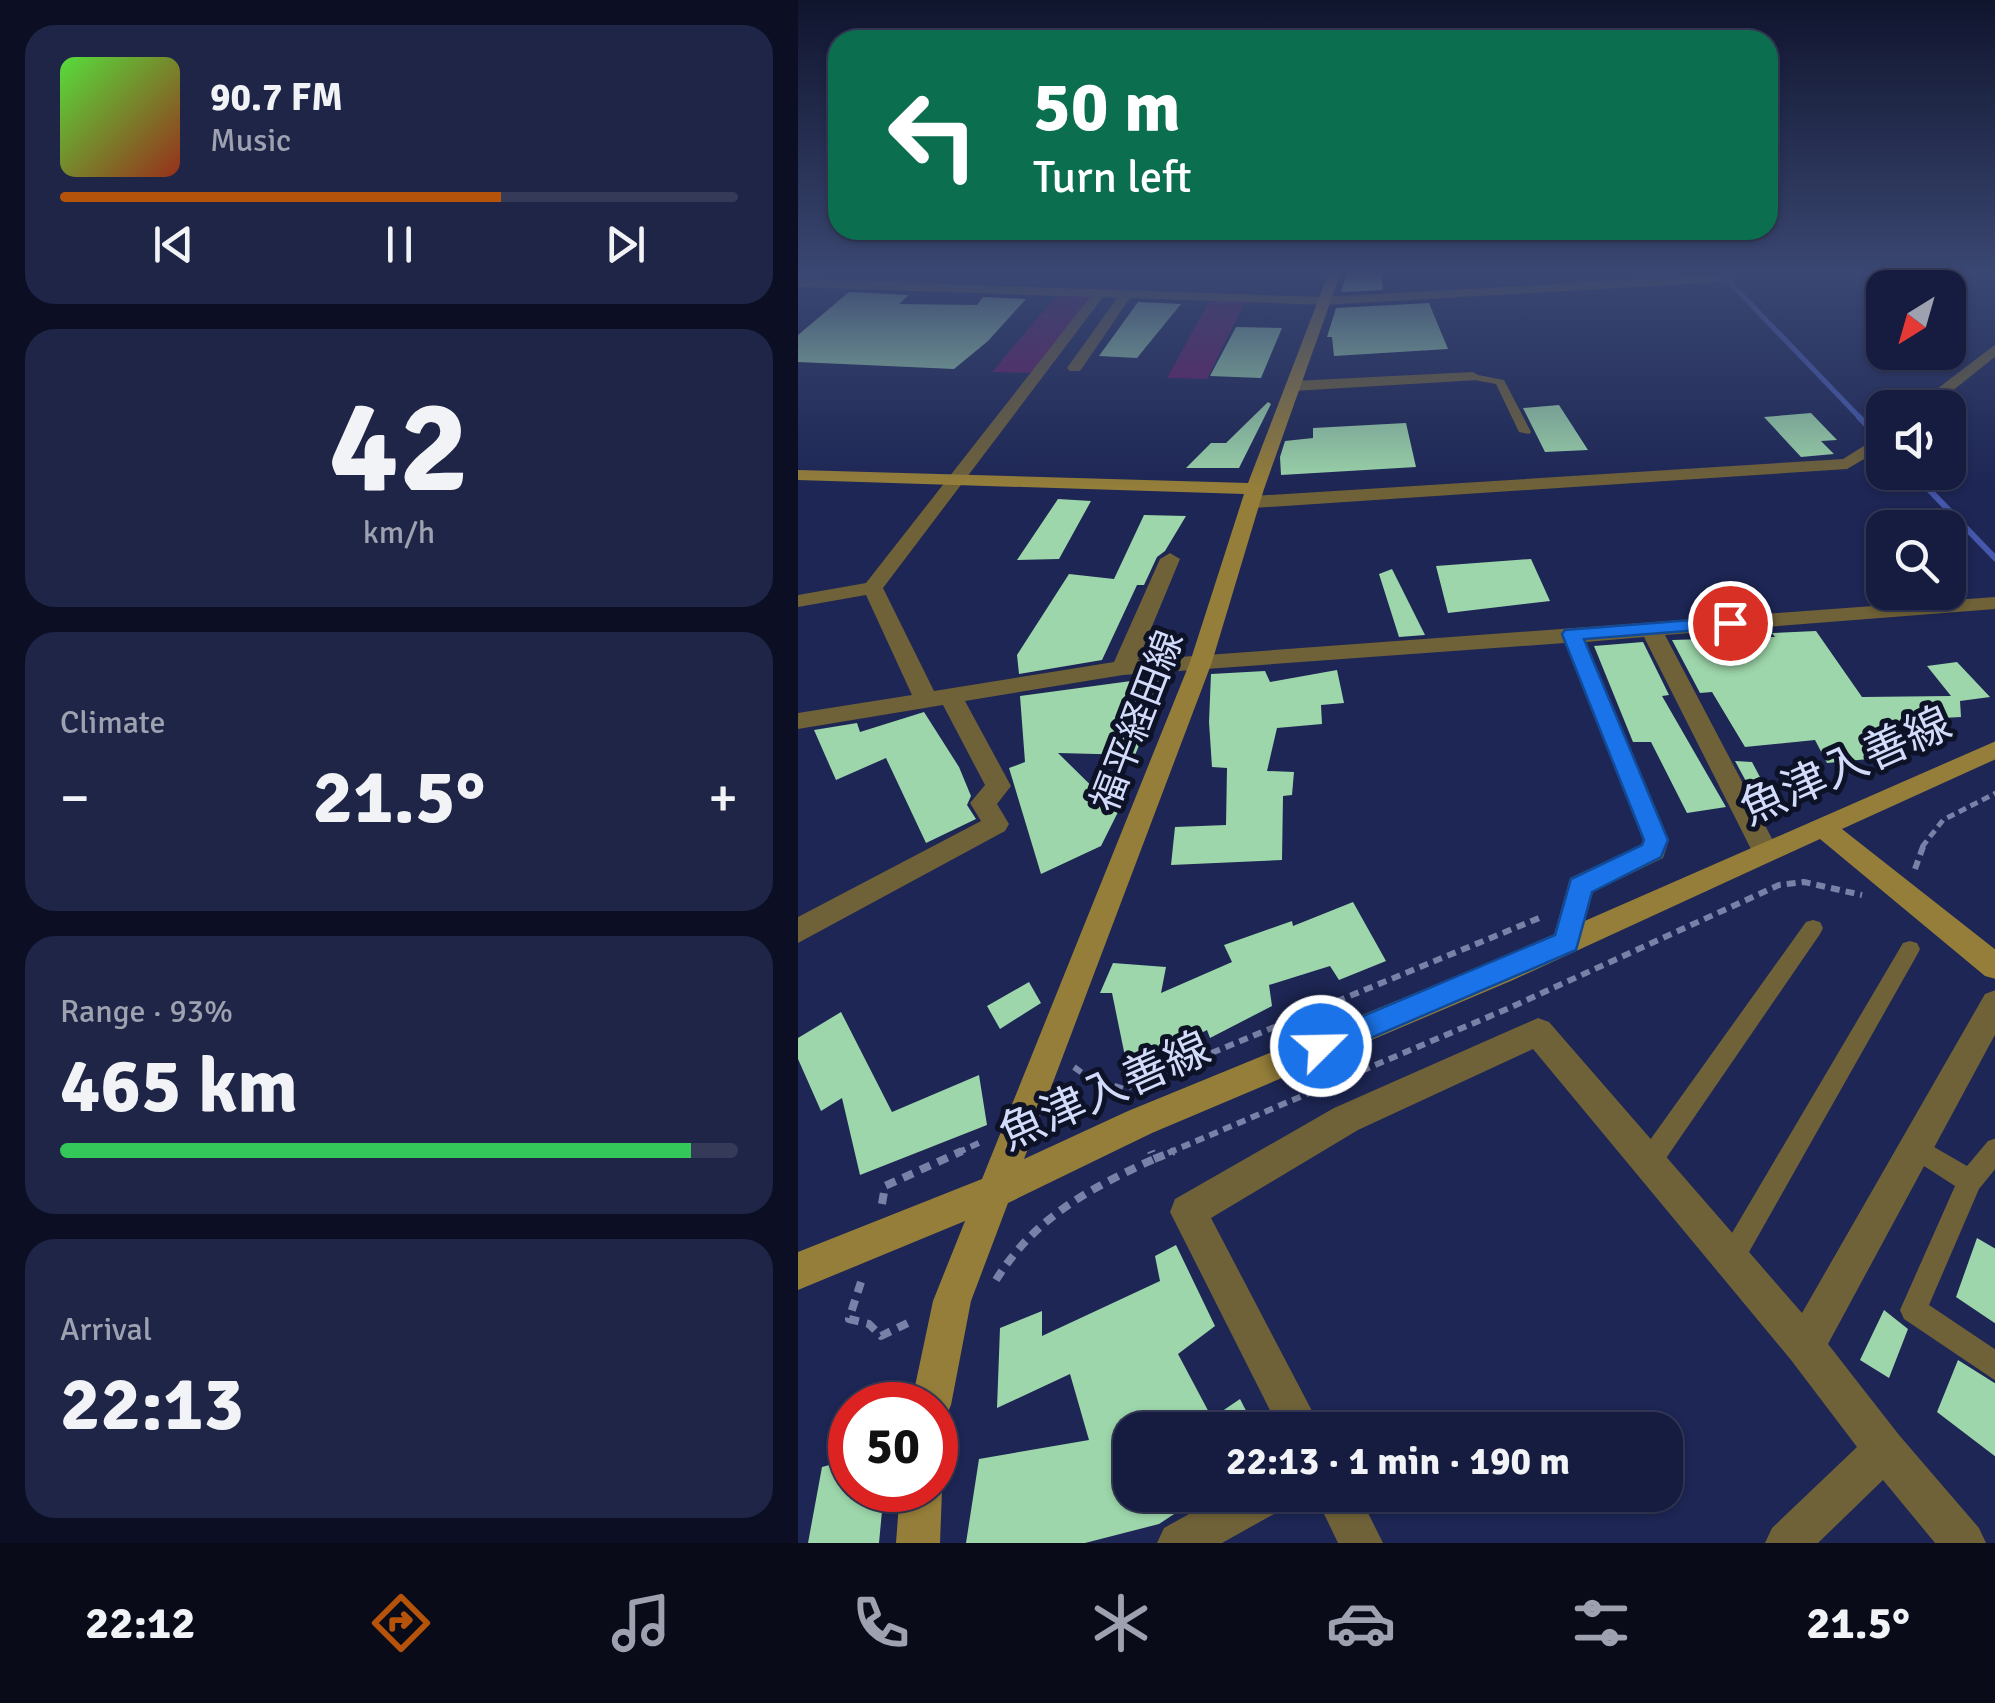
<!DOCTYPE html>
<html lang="en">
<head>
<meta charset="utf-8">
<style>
	body { margin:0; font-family:Signika,"Noto Sans JP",sans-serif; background:#1f2546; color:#f1f3f6; height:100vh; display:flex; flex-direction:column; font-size:38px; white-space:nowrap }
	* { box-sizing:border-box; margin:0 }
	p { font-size:32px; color:#9ea1b0 }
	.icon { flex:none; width:55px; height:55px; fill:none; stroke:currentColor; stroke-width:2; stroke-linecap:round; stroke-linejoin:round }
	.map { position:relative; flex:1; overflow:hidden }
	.panel { display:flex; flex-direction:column; gap:25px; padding:25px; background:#0c0f23; width:798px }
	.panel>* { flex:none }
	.hud { position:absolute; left:30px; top:30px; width:950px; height:210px; border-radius:30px; box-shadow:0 2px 8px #0004,0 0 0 2px #353a59; background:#0b6e4f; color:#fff; overflow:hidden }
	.needle { width:65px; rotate:217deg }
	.fabs { position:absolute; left:1068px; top:270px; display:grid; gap:20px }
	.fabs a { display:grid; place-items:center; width:100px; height:100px; border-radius:20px; background:#161c3f; box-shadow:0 2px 8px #0004,0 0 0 2px #353a59; font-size:50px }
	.speed { position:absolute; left:30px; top:1382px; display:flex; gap:20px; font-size:50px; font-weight:700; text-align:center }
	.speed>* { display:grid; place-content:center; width:130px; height:130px; border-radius:50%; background:#161c3f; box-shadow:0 2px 8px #0004,0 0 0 2px #353a59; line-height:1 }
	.speed .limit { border:15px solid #d22; background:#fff; color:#111 }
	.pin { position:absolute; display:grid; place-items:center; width:85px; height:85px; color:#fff; margin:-42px; border:5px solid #fff; border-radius:50%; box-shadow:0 2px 10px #0007 }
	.me { position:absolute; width:110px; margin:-55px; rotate:67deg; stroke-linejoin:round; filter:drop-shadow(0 0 8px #0008) }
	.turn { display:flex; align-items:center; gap:35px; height:210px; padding:0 40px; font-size:45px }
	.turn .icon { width:130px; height:130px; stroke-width:2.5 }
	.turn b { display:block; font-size:70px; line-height:85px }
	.big { font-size:75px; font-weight:800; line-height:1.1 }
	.panel .card { flex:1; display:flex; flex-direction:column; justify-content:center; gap:15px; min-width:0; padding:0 35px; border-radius:30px; background:#1f2546 }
	.panel .dial { align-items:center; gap:0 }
	.dial b { font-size:130px; line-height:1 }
	.song { display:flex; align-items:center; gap:30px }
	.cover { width:120px; height:120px; border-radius:15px; background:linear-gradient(135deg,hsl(110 70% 55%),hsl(10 70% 35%)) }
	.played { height:10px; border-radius:5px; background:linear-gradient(90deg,#b45309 65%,#353a59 65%) }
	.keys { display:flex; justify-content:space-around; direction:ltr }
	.heat { display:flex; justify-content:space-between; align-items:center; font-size:55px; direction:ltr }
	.charge { height:15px; border-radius:8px; background:linear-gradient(90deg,#34c759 93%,#353a59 0) }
	.trip { position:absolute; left:315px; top:1412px; width:570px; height:100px; border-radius:30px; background:#161c3f; box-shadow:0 2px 8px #0004,0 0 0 2px #353a59; font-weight:800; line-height:100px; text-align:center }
	.tab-bar { display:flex; height:160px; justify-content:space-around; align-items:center; background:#090b19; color:#9ea1b0 }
	.tab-bar .icon { width:70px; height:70px }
	.tab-bar .current { color:#b45309 }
	.tab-bar b { font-size:45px; color:#f1f3f6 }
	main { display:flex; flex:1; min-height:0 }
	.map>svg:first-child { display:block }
	.green { fill:#661c60 }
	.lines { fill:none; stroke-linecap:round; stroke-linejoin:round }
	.stream-far1 { stroke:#4658ad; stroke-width:5 }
	.stream { stroke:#4658ad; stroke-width:6 }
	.building { fill:#9dd6aa }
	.path-far2 { stroke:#7881a7; stroke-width:5; stroke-dasharray:8 5; stroke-linecap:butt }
	.path-far1 { stroke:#7881a7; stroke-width:6; stroke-dasharray:9 6; stroke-linecap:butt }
	.path { stroke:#7881a7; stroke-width:8; stroke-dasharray:11 8; stroke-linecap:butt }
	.lane { fill:#6f6138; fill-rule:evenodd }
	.street { fill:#6f6138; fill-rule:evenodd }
	.secondary { fill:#957e39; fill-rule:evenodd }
	.route { fill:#1a73e8; stroke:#114b97; stroke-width:2.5 }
	.labels { text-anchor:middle; stroke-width:10; stroke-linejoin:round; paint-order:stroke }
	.street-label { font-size:38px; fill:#d2dbf9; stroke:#0d1226 }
	.near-street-label { font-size:45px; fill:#d2dbf9; stroke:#0d1226 }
</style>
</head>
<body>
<main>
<section class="panel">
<div class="card">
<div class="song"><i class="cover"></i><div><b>90.7 FM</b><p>Music</p></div></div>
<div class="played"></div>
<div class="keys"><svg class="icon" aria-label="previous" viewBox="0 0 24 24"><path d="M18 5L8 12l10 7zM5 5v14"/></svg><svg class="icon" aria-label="pause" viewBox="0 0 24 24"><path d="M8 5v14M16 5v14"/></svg><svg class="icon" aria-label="next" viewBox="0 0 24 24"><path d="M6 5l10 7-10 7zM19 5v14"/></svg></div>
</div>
<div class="card dial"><b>42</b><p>km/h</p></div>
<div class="card"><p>Climate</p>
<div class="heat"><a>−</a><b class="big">21.5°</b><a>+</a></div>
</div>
<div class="card"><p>Range · 93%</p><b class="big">465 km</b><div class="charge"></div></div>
<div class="card"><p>Arrival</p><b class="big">22:13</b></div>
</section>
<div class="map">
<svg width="1198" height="1543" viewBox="0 0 1198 1543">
	<rect width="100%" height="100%" fill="#1d2654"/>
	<!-- green -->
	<path class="green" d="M259,295L296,296L235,373L194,372Z
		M412,300L447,302L409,379L369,378Z"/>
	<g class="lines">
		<!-- stream-far1 -->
		<path class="stream-far1" d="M922,272L1064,420"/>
		<!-- stream -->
		<path class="stream" d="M1061,417L1085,442
			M1114,472L1198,559"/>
	</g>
	<!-- building -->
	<path class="building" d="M549,272H583L585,290L543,292Z
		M51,292L111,295L101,304L179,305L185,297L228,299L190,341L156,369L0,362V335Z
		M340,302L383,304L339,358L301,356Z
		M631,303L650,349L536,356L534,337H529L538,308Z
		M438,327L484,328L463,378L412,376Z
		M470,402L473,404L441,468H388L413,443H428Z
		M761,405L790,450L747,452L725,408Z
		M1013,413L1039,440L1023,441L1036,454L1003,457L966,417Z
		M608,423L618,467L483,475L482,457L487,441L515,438V428Z
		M260,499L293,501L261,559L219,560Z
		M346,515L388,516L367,551L359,557L346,585H339L304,660L221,674L219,655L271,574L316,579Z
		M733,559L752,601L650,613L638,566Z
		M594,569L627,635L601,637L581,574Z
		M1018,631L1064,697L1153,696L1129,666L1159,662L1192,697L1162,701L1163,717L1105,720L1115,734L1069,738L1081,758L1029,763L1017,740L947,747L914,692L902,693L874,640L977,637L974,633Z
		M845,642L871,695L864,696L928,807L889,813L853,742H835L796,646Z
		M539,670L546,703L523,705L524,724L479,728L469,771L496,772L494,795L485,796L484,860L373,865L377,827L428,825L429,768L414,767L411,722L413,674L467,671L472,682Z
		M370,676L337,755L260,753L320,812L303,846L243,874L211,768L227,762L222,696Z
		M126,712L161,767L173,796L169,805L178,819L128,843L88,758L38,780L16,730L59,723L62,732Z
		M937,761L954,762L973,798L956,796Z
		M555,902L588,961L541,980L532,966L471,985L474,1006L412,1038L409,1030L330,1071L314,993H302L315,963L368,967L363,993L434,962L426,945L494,921L495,926Z
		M231,982L243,1003L202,1029L189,1006Z
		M43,1012L94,1112L181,1075L189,1125L62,1175L44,1098L23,1111L0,1059V1038Z
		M1179,1238L1198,1249V1324L1158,1297Z
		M378,1245L417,1326L380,1354L414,1418L442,1399L458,1430H332V1495H405L361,1524L287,1543H168L181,1459L291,1440L272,1374L199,1408L202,1328L244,1311V1336L362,1281L357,1256Z
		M1086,1310L1110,1329L1091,1378L1062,1360Z
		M1160,1360L1198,1384V1457L1139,1412Z
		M42,1462L52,1490H86L81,1543H10L24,1467Z"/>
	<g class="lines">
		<!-- path-far2 -->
		<path class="path-far2" d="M1124,847L1145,820L1198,793"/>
		<!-- path-far1 -->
		<path class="path-far1" d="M1117,869L1126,844
			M276,1067L291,1078L326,1089L746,916
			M159,1153L183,1142
			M370,1153L709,1009L981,885L1006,882L1064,895"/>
		<!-- path -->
		<path class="path" d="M356,1159L376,1151
			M84,1204L87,1186L164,1151
			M198,1280C237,1217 291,1189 356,1159L353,1151
			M63,1282L51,1319L71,1324L83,1336L116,1320"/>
		<!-- lane -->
		<path class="lane" d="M675,374L706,380L733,432L731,434L721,432L698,384L671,379V375Z
			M1015,920L1022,922L1025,928L1022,934L860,1170L851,1174L842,1170L839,1162L842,1154L1008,922Z
			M1112,941L1119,943L1122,949L1119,955L942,1268L933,1272L924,1268L920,1259L924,1250L1105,943Z
			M1117,1136L1169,1166L1190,1141L1198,1138V1168L1181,1189L1131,1305L1198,1350V1381L1106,1319L1102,1310L1157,1186L1109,1155L1105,1147L1109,1139Z"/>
		<!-- street -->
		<path class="street" d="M919,275L926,279L924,282L526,305L332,298L282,371H272L269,368L319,298L305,297L85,588L136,691L316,662L362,559L372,553L382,559L340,660L1198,597V609L867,635L981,852L978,859H958L846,637L788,642L871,840L865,858L795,892L779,950L769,954L759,950L754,942L772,878L843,845L845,840L767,643L325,675L167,701L213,786L199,804L211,824L207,831L0,943V917L183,821L172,803L187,785L145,705L0,729V713L114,695L68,595L0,607V595L68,583L292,297L0,287V279L526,297Z
			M1198,344V356L1133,408H1114Z
			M675,372L683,377L680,380L495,391L487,386L495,381Z
			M1085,434V448L1049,469L455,508L446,502L455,496L1045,459Z
			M1198,990V1033L1030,1344L1101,1435L1181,1528L1188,1543H1137L1085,1480L1020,1543H967L974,1528L1059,1447L993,1360L735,1049L560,1130L413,1218L524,1430H482L372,1212L377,1199L536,1108L740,1018L751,1022L1004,1313L1187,994Z
			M425,1495H489L483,1510L424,1543H359L366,1528Z
			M517,1495H561L585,1543H540Z"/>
		<!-- secondary -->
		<path class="secondary" d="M531,272H543L466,489L414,662L226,1159L330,1111L693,962L1198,741V759L1044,829L1198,950V979L1187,976L1022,839L715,980L354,1133L210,1203L173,1301L153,1405L147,1419L138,1423V1405H113L135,1301L167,1221L0,1290V1252L184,1179L392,662L446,494L0,480V470L450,483Z
			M138,1475L144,1490L142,1543H98L102,1490H138Z"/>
	</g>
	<!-- sky -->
	<linearGradient id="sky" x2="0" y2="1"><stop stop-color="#10152e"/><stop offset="0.56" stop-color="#3a4772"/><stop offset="1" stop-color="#3a4772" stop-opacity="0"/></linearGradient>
	<rect width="1198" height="488" fill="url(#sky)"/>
	<!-- route -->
	<path class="route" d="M932,617L941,623L939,627L786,639L870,840L863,857L794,892L778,950L533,1055L523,1059L513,1055L508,1046L513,1038L757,935L773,879L844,845L846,840L764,634L767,630Z"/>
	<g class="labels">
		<!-- street labels -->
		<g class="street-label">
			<text transform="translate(339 721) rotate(-69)" y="13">福平経田線</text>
		</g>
		<!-- near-street labels -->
		<g class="near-street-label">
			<text transform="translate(1047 765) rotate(-24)" y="16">魚津入善線</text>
			<text transform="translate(306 1090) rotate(-24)" y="16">魚津入善線</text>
		</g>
	</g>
</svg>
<div class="fabs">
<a><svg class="needle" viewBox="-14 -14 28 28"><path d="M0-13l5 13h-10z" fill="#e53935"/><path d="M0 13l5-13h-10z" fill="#9ea1b0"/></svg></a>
<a><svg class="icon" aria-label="sound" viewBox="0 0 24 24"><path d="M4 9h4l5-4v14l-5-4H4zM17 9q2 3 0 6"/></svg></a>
<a><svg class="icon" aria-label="search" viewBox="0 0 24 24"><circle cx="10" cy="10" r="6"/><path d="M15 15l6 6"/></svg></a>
</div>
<div class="speed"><div class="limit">50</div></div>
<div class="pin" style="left:932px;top:623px;background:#d93025"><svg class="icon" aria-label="arrive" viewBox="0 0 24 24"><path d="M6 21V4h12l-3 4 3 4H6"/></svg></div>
<svg class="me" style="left:523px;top:1046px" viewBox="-20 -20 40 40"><circle r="17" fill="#1a73e8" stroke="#fff" stroke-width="3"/><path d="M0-11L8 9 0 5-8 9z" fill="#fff"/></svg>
<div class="trip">22:13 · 1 min · 190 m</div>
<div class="hud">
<div class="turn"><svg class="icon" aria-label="left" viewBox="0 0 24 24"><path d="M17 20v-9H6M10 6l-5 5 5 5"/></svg><div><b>50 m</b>Turn left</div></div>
</div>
</div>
</main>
<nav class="tab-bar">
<b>22:12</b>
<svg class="icon current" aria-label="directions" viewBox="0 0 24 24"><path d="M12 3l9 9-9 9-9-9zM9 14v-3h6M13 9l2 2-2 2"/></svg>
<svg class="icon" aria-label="music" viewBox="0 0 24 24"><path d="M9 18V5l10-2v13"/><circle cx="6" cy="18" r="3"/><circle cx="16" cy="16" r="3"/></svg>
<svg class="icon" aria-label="phone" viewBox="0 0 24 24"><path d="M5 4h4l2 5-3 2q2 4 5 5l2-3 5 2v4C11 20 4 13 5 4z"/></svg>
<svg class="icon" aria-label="climate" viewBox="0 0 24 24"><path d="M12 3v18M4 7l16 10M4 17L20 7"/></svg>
<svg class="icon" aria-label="car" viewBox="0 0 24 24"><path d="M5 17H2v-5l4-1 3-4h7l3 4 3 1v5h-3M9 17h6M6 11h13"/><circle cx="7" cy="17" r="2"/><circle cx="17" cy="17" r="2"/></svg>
<svg class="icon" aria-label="filters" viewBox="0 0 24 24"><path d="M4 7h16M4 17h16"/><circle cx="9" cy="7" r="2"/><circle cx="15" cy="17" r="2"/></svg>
<b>21.5°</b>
</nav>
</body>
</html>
